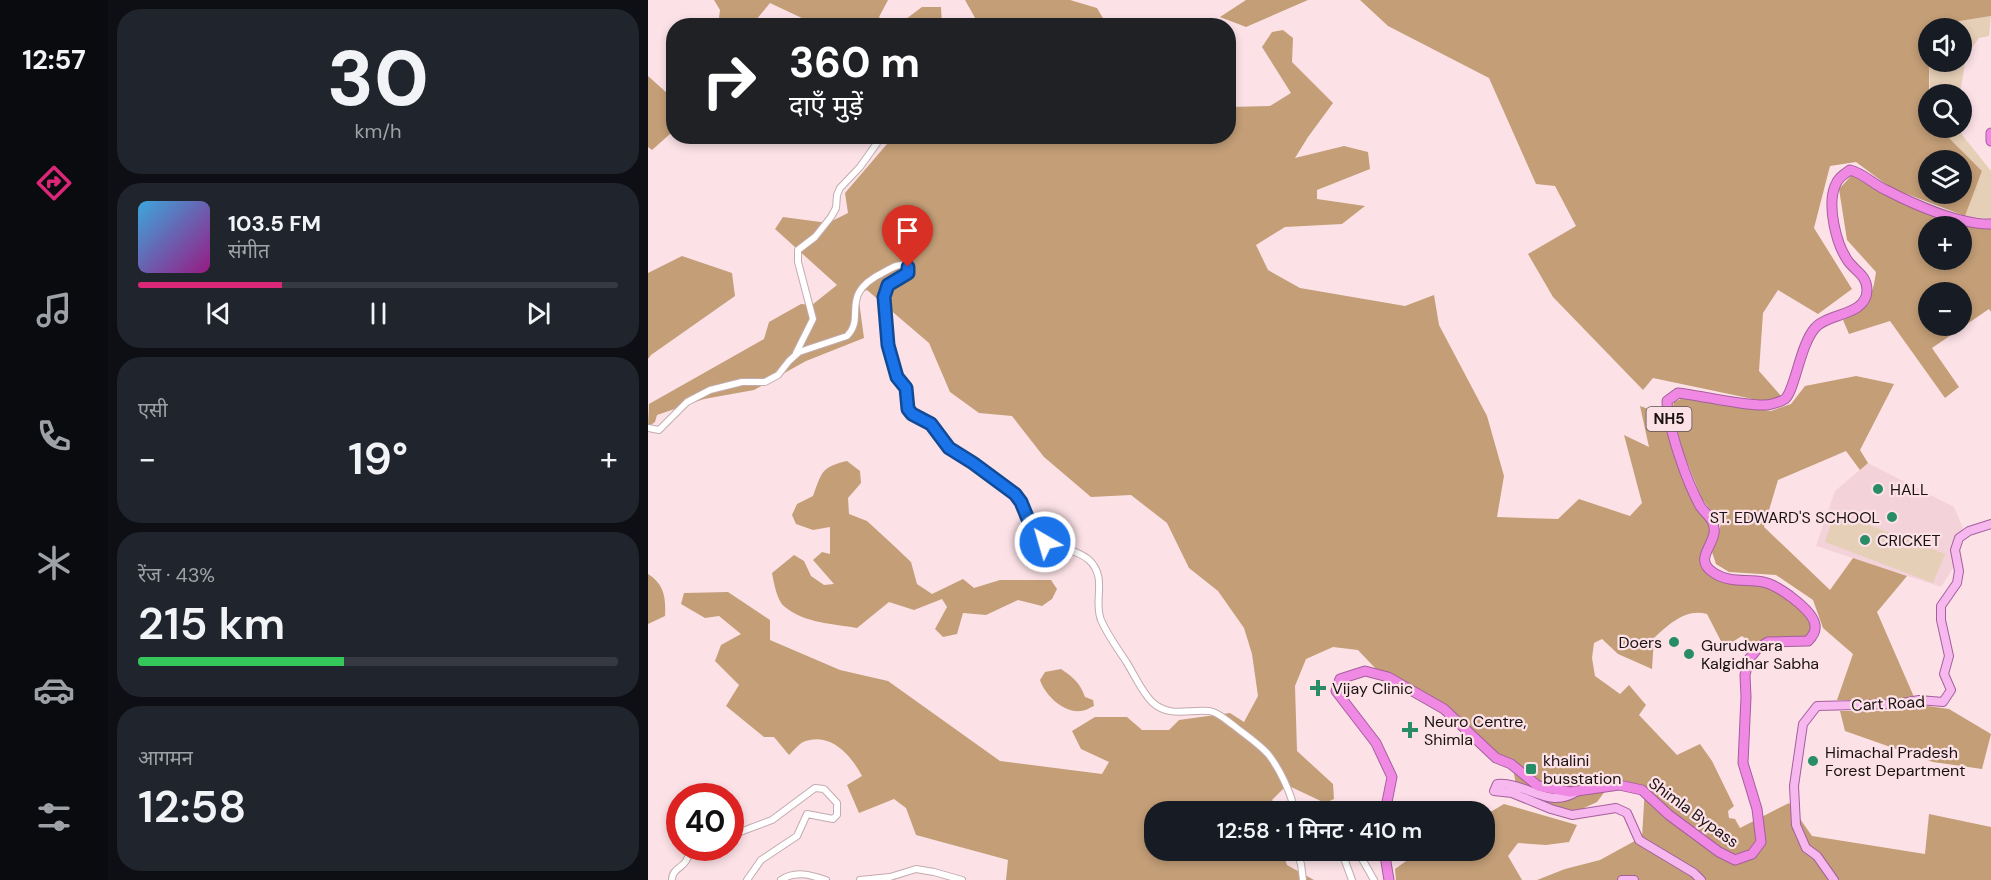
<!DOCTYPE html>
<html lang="hi">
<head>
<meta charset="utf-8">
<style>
	body { margin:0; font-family:"DM Sans","Noto Sans Devanagari",sans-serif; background:#20242c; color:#f1f3f6; height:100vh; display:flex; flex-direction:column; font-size:22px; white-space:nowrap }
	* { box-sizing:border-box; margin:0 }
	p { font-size:20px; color:#9ea1a6 }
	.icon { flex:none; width:33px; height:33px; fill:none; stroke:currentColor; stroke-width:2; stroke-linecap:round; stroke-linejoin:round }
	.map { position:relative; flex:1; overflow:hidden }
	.panel { display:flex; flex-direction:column; gap:9px; padding:9px; background:#0d0f14; width:540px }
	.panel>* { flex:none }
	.guide { position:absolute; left:18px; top:18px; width:570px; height:126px; border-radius:24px; box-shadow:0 3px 9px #0003; background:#202124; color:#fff; overflow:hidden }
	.buttons { position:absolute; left:1270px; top:18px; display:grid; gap:12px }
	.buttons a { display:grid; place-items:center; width:54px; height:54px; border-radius:50%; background:#171b24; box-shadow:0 3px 9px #0003; font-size:30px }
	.speed { position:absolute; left:18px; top:783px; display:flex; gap:12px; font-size:30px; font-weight:700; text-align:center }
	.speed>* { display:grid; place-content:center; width:78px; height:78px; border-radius:50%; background:#171b24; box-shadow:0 3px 9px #0003; line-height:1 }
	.speed .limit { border:9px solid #d22; background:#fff; color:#111 }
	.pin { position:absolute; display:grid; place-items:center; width:51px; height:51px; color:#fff; margin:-62px -26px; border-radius:50% 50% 50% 0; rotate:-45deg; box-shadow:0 0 6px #0007 }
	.pin .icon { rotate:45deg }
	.me { position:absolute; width:66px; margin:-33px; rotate:322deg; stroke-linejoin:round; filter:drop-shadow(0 0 4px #0008) }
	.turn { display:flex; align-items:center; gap:21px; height:126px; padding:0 24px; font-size:27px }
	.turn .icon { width:78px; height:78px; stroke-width:2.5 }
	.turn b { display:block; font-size:42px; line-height:51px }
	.big { font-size:45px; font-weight:600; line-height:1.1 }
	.panel .widget { flex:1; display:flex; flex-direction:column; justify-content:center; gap:9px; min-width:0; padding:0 21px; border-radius:24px; background:#20242c }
	.panel .dial { align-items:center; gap:0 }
	.dial b { font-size:78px; line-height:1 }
	.song { display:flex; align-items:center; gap:18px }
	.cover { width:72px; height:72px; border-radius:9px; background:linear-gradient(135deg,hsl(200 70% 55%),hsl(310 70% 35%)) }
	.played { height:6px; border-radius:3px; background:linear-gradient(90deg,#db2777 30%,#363941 30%) }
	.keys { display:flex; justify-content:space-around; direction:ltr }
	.heat { display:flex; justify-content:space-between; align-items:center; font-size:33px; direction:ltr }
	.charge { height:9px; border-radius:4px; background:linear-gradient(90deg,#34c759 43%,#363941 0) }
	.trip { position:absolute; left:496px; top:801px; width:351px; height:60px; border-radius:24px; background:#171b24; box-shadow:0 3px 9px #0003; font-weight:600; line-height:60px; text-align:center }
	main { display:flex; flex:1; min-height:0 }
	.tab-bar { display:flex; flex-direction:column; width:108px; justify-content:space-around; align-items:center; background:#090b0e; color:#9ea1a6 }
	.tab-bar .icon { width:42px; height:42px }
	.tab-bar .on { color:#db2777 }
	.tab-bar b { font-size:27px; color:#f1f3f6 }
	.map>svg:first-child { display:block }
	.built { fill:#f4d2d9 }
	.green { fill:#e6cfb7 }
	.forest { fill:#c39e77; fill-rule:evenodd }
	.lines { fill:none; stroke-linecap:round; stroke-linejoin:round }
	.minor-casing { stroke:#c4abb0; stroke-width:8 }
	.major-casing { stroke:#a55f9b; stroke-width:10 }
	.highway-casing { stroke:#a55f9b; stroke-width:11 }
	.minor { stroke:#fff; stroke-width:6 }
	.major { stroke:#f6b8ef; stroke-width:8 }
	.highway { stroke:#f089e4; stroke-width:9 }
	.route-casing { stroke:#114b97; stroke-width:15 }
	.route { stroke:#1a73e8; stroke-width:10 }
	.poi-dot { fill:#288c67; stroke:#fce2e7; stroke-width:2 }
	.labels { text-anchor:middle; stroke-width:4.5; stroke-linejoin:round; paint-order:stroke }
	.shield { fill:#fce2e7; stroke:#5e5053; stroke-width:1.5 }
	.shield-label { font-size:15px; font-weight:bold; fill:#1a1113 }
	.poi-label { font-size:16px; fill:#1a1113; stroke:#fce2e7; text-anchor:start }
	.street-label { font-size:16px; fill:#1a1113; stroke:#fce2e7 }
</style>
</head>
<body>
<main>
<nav class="tab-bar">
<b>12:57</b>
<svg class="icon on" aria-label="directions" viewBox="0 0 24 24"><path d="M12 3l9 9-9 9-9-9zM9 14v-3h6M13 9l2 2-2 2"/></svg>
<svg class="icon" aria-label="music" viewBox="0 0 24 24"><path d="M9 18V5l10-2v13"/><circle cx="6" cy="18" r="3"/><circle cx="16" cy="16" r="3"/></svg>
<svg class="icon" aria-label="phone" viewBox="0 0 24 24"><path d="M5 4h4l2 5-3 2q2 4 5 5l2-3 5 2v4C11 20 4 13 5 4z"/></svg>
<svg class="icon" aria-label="climate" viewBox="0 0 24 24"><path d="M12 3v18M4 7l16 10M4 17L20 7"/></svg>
<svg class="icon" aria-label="car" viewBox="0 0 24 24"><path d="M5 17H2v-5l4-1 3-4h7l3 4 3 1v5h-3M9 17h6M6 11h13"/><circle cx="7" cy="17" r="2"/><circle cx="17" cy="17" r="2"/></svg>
<svg class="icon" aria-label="filters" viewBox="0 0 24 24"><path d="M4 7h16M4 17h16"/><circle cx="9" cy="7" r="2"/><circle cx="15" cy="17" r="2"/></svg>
</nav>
<section class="panel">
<div class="widget dial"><b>30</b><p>km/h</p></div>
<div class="widget">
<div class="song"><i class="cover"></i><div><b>103.5 FM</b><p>संगीत</p></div></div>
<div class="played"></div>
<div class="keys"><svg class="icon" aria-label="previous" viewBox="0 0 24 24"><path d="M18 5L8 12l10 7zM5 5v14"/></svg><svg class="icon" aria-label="pause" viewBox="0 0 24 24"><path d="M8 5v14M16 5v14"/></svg><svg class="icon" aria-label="next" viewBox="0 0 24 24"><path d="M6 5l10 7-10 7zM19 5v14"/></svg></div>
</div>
<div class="widget"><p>एसी</p>
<div class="heat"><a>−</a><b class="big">19°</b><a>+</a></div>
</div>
<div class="widget"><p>रेंज · 43%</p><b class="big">215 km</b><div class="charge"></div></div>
<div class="widget"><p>आगमन</p><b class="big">12:58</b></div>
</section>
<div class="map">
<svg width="1343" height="880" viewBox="0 0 1343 880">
	<rect width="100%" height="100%" fill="#fce2e7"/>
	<!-- built -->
	<path class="built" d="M1220,463L1306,507L1315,528L1305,542V568L1293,587L1168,546L1187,491Z"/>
	<!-- green -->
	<path class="green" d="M1343,16L1341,36L1331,38L1318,56L1312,94H1282L1281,62H1314V28H1289L1293,24Z
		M1291,128H1311V131L1343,171V219L1317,216L1334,171Z
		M1187,512L1297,554L1285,583L1177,542Z"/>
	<!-- forest -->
	<path class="forest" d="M66,0H240L231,17L238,25H161L158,20L122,3L104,25L70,26L72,10Z
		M317,0H422L449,8L459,25H331Z
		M598,0H660L598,27L572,17Z
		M712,0H1343V16L1293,24L1289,28H1281C1281,62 1281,94 1281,128H1291L1334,171L1317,216L1243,188L1208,162L1182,166L1166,228L1204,289L1170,314L1130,290L1115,313L1111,371L1133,396L1119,402L1005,378L995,390L905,297L880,254L928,226L907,186L888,184L841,78L740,26ZM1281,160H1314V194H1281Z
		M274,7H293L294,25H250Z
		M635,30L645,38L644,62L685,103L660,137L647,158L696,146L720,152L722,169L669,190V199L717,206L694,224L637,227L608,245L620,270L652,288L757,306L786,295L791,325L839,416L856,476L849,517L910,519L931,499L982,516L994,503L976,435L1001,447L992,406L1012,413L1050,508L1061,522L1065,533L1054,554L1063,574L1129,589L1161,616L1165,626L1158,640H1120L1106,645L1094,636L1076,647L1059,614C1038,608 1021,624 1006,638L1004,669L970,654L954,639L946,643L944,658L947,676L972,694L981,685L998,705L991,715L1029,755L1052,744L1064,761L1086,806L1080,811L1081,818L1087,819L1092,828L1141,803L1164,836L1277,854L1281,814L1343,827V880H889L917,869L952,860L994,837L997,787L964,782L949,802L925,813L869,790L864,763L849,757L797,708L729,670L710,650L685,647L658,659L647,686L649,751L685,784L686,799L677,803L639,785L624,800L633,811L507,812V850L634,851L639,865L666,880H358L360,860L268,835L258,808L246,799L211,813L199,785L214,776C203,755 182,731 155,742C150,745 145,751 141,755L126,737H116L78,706L91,685L67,661L73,645L93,634L71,616L57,618L33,604L36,593L80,592L122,620V640L192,670L240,681L352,761L454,774L461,762L433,749L424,731L447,717H479L494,730H521L531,720L582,713L596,722L610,696L604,654L596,628L570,591L541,568L519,523L483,495L443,497L396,457L364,416L331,413L302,392L281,343L219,290L210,294L216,338L158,361L106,390L56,399L9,415L7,422L0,427L1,404L116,339L121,322L153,304L164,305L189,285L127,229L135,217L180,223L200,213L197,193L245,137L580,136L581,107L622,106L643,93L614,47L624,32Z
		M0,76L19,93L22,134L4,150L0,147Z
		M1204,175L1214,179L1245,199L1311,224L1343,227V312L1341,309L1284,348L1311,387L1297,398L1242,321L1201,334L1195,320C1220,306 1224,300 1228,272L1199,240L1191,189ZM1281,226H1314V260H1281ZM1281,292H1314V326H1281Z
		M34,256L84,273L87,296L3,355L0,359V273Z
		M1208,376L1246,384L1212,450L1220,463L1212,470L1198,451L1130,480L1116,527L1182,590L1205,558L1259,576L1229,612L1266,697L1247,700H1189L1205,654L1175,628L1165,600L1128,575L1081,572L1068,564L1064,552L1073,524L1054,499L1035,452L1024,411L1026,402L1035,398L1123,411L1143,404L1157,386Z
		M199,461L212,471L213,483L200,498L201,514L219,521L244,544L263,562L269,584L284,594L315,579L326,588L352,580H403L409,589L404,599L394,606L370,600L338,615L315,613L309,634L295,637L287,629L299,607L294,599L266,610L241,602L209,628C186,624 156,623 137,607C129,601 126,583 124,573L146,555L156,561L163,576L176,585L186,584L165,560L174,552L182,554V527L165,530L148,524L144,515L149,504L165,496C174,472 173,467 199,461Z
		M0,574C16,584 18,597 17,616L0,624Z
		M413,669C425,677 432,683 437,697L445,700L446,706C443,707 437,711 433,711C415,713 397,695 392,680L397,672Z
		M1272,705L1301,709L1343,734L1334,769L1285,762L1197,731L1192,711H1250Z
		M856,804L929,825L921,842L898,845L870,843L860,856L874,880H748L747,869L768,854H807L816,851L837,850L839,814Z"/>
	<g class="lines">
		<!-- minor casing -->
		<g class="minor-casing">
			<path id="minor" d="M148,353L165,319L150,262V250L167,237L183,217L188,208L189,195L192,188L212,167L234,136
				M0,428L11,430L39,402L62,390L94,382H117L130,375L141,361L151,352L199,336C219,316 189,295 236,272C243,268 249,264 258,265L260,268V273L240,285L236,297L240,345L249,377L258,388L262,412L283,425L301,448L367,494C379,507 378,527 391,539C406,547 429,549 441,560C460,578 445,600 453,620C460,636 470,649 479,663C487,676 494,692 504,702C521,718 541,709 561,711C570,712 578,720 585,725C596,734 610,743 620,754C632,769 643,793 647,812
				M677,812L681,809L684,812
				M82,839L92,832L124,820L167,788L176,789L189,803V815L185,819L159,814L149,836L113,860L99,880
				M648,850L653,864L655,880
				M693,850L704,880
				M709,850L726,880
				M24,880C24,869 33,869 38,861C41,856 41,852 45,848
				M133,880C147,870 163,875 178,880
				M212,880L242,877L268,869L286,872L314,880"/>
		</g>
		<!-- major casing -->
		<g class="major-casing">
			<path id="major" d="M928,792C900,810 877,781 849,784L846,791L864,793L903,809L924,815L968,808L979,813L991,840L1046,873L1053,880
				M974,880H986
				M1186,880L1169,856L1158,848L1148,825L1146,786L1155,724L1169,706L1249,704L1271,700L1295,702L1303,690L1296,674L1301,656L1293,620V606L1309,583L1311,571L1307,550L1311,538L1321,531L1343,524"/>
		</g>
		<!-- highway casing -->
		<g class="highway-casing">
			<path id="highway" d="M1343,133V141
				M737,812L744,777L728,743L688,691L692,679L717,671L740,677L796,709L848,758L863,764L890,786L922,792L971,785L994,790L1021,815L1071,852L1087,860L1104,854L1113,842L1109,809L1095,763L1098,697L1097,675L1101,659L1110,648L1120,642L1160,641C1164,637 1168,631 1167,625C1165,610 1130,585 1115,582C1099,579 1081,583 1066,573C1041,557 1075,542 1064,521C1061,515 1055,511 1052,506C1039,482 1020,429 1019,401L1030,393C1051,395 1109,409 1124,404C1128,403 1134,401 1137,399C1147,390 1152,345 1167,328C1179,313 1219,316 1219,290C1219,275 1207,271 1200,261C1188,244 1179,206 1187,186C1190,178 1195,175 1202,170C1215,173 1225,184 1238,190C1265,204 1312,225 1343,224
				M736,850L741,880"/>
		</g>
		<!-- minor -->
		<use href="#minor" class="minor"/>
		<!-- major -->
		<use href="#major" class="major"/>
		<!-- highway -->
		<use href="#highway" class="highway"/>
	</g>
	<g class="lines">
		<!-- route casing -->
		<g class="route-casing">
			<path id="route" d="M260,267V273L240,285L236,297L240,345L249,377L258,388L260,409L264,414L283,424L301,448L325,463L367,494L373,502L386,534L397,542"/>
		</g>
		<!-- route -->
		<use href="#route" class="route"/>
	</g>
	<!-- markers -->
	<g class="poi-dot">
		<circle cx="1230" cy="489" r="6"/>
		<circle cx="1244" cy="517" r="6"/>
		<circle cx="1217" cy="540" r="6"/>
		<circle cx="1026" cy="642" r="6"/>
		<circle cx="1041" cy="654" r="6"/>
		<path d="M667 679h6v6h6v6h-6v6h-6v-6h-6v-6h6z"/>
		<path d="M759 721h6v6h6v6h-6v6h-6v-6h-6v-6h6z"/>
		<circle cx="1165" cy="761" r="6"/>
		<rect x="877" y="763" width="12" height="12" rx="3"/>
	</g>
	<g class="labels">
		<!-- shield labels -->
		<rect class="shield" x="998.5" y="407" width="45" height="24" rx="4.5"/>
		<g class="shield-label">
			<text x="1021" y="424">NH5</text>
		</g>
		<!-- poi labels -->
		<g class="poi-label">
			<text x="1242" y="495">HALL</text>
			<text x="1232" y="523" text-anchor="end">ST. EDWARD'S SCHOOL</text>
			<text x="1229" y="546">CRICKET</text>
			<text x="1014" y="648" text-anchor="end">Doers</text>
			<text x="1053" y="651">Gurudwara<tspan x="1053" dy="18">Kalgidhar Sabha</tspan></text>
			<text x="684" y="694">Vijay Clinic</text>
			<text x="776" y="727">Neuro Centre,<tspan x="776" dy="18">Shimla</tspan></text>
			<text x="1177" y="758">Himachal Pradesh<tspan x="1177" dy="18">Forest Department</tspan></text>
			<text x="895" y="766">khalini<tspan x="895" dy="18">busstation</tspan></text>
		</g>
		<!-- street labels -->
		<g class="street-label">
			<text transform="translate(1240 703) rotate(-3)" y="6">Cart Road</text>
			<text transform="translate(1046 812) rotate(36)" y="6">Shimla Bypass</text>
		</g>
	</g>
</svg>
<div class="buttons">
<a><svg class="icon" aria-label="sound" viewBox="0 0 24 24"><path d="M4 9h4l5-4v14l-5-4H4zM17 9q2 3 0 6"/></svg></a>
<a><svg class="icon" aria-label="search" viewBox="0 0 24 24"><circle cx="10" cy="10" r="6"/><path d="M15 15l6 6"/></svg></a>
<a><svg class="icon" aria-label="layers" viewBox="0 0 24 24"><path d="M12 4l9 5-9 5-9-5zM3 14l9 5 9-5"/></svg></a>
<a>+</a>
<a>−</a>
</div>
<div class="speed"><div class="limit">40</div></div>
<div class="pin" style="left:260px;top:267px;background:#d93025"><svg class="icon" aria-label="arrive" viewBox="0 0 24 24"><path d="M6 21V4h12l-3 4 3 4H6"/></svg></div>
<svg class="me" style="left:397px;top:542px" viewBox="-20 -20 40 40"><circle r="17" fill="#1a73e8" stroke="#fff" stroke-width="3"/><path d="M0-11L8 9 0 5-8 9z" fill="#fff"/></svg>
<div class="trip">12:58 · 1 मिनट · 410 m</div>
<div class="guide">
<div class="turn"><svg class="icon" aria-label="right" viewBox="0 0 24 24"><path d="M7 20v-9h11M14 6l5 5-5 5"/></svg><div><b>360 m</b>दाएँ मुड़ें</div></div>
</div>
</div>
</main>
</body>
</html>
